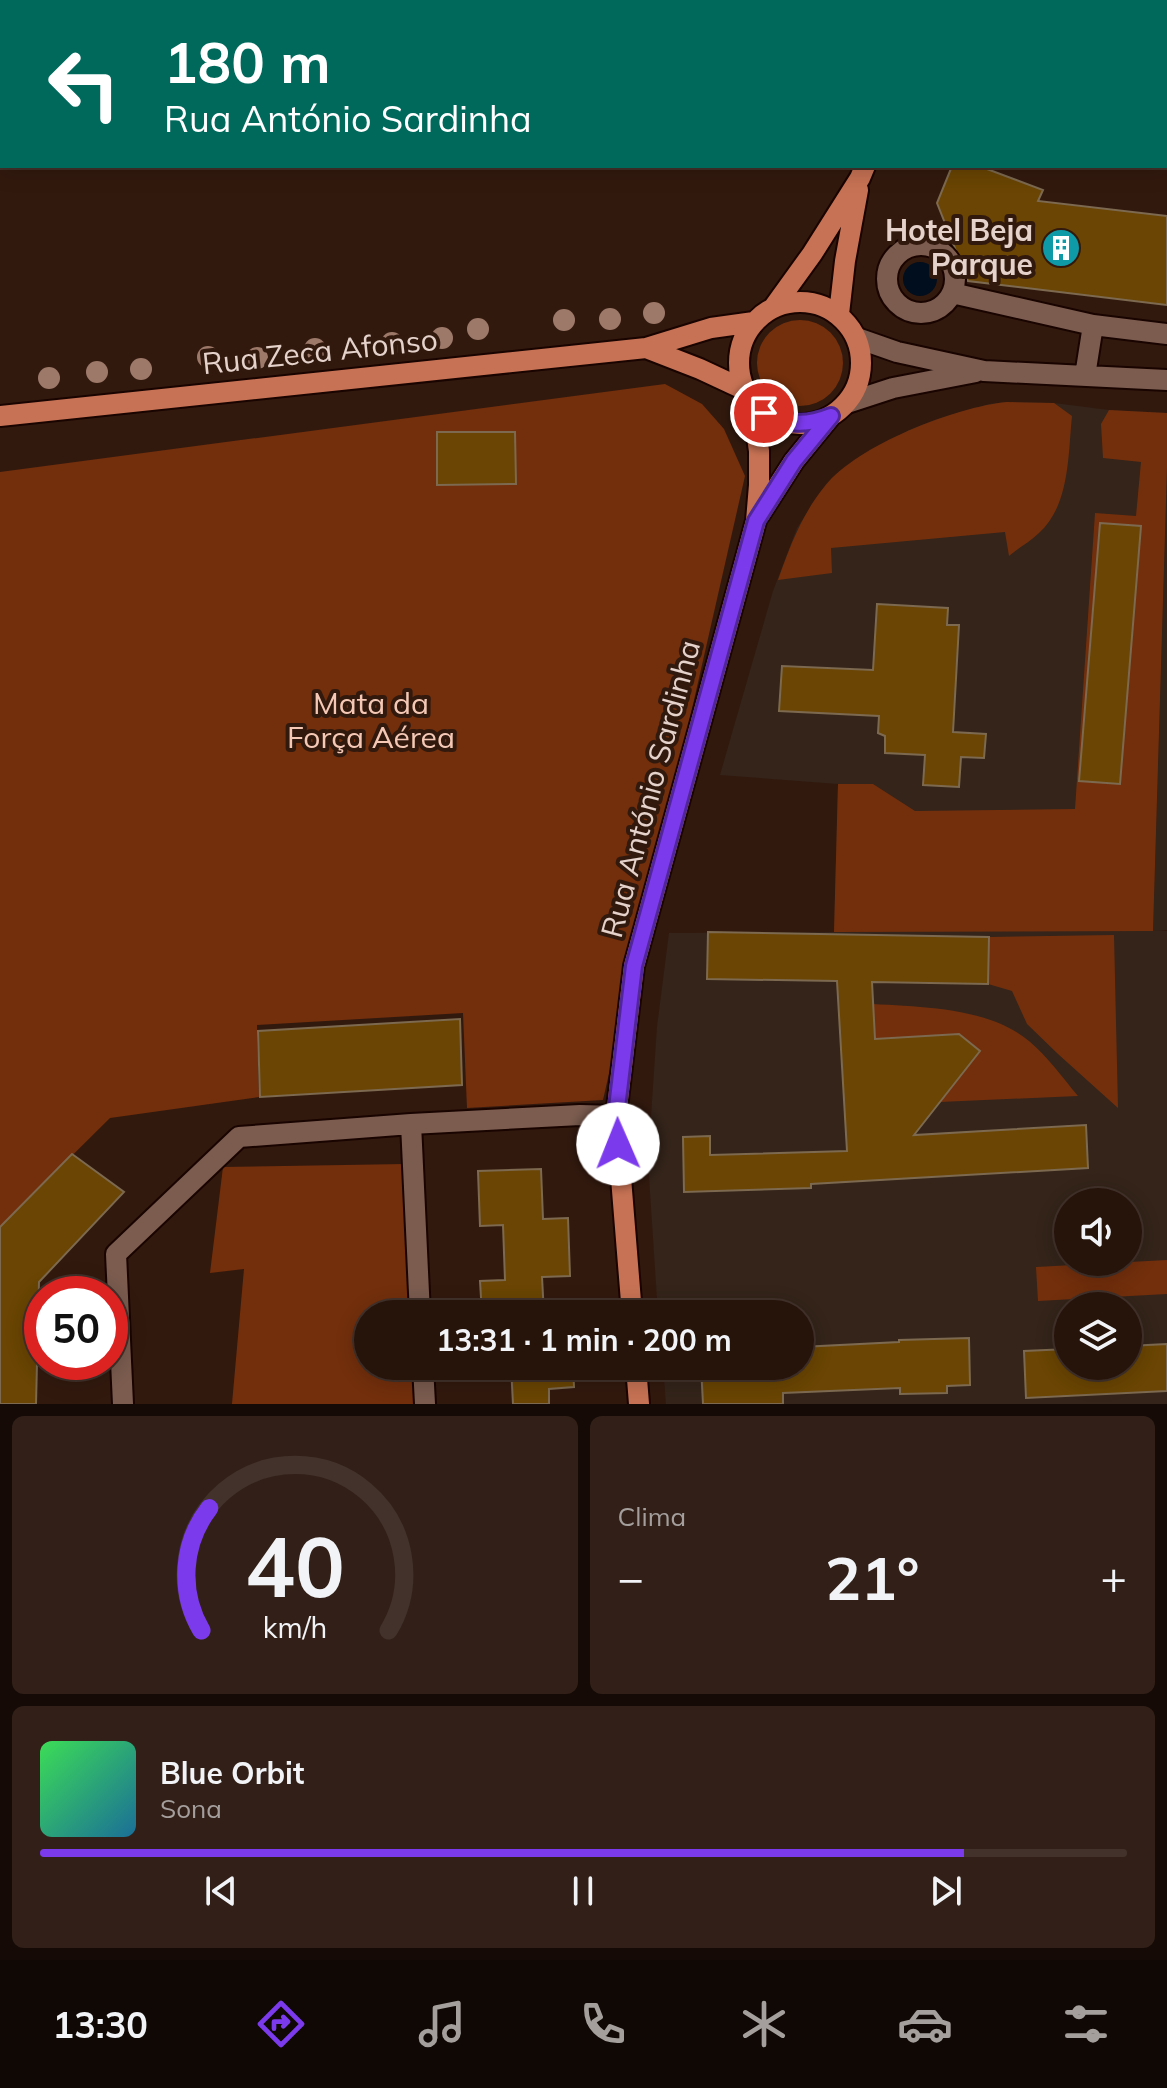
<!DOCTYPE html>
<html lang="pt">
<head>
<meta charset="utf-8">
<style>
	body { margin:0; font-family:Mulish,sans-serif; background:#322018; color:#f1f3f6; height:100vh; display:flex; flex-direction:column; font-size:30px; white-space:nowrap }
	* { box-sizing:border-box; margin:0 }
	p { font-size:26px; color:#a49e9c }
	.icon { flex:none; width:44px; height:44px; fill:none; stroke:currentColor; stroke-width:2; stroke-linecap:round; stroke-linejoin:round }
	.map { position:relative; height:1404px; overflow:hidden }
	.side { display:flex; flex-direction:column; gap:12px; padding:12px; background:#150a06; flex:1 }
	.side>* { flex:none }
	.guide { position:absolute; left:0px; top:0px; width:1168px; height:168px; box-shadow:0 4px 20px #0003,0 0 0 2px #42322b; background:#00695c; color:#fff; overflow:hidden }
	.fabs { position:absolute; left:1054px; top:1188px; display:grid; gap:16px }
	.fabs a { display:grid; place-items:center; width:88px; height:88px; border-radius:50%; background:#26130a; box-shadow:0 4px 20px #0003,0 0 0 2px #42322b; font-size:40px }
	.speed { position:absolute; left:24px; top:1276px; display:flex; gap:16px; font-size:40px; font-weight:700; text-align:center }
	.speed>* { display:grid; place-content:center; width:104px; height:104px; border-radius:50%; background:#26130a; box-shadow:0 4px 20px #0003,0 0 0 2px #42322b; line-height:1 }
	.speed .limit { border:12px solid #d22; background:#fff; color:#111 }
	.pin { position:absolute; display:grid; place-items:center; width:68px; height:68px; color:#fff; margin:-34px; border:4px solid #fff; border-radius:50%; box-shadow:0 2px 8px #0007 }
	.me { position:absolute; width:88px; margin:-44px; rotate:359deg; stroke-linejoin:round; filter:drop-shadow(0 0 6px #0008) }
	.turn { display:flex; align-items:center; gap:28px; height:168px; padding:0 32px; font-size:36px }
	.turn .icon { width:104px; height:104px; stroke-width:2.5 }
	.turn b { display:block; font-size:56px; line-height:68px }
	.big { font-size:60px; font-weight:700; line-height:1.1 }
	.side .widget { flex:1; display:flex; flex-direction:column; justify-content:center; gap:12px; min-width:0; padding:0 28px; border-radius:12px; background:#322018 }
	.side .dial { align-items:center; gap:0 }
	.dial svg { height:208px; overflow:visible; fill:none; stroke:#42322b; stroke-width:7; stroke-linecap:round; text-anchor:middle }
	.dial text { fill:#f1f3f6; stroke:none }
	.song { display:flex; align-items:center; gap:24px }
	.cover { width:96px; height:96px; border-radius:12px; background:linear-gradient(135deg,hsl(130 70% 55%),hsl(200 70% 35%)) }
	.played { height:8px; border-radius:4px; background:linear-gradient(90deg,#7c3aed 85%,#42322b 85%) }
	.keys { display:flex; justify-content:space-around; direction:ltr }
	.heat { display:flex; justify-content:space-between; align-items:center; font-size:44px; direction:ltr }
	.side .tiles { flex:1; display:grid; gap:12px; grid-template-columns:1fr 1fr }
	.widget:last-child { grid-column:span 2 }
	.trip { position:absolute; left:354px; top:1300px; width:460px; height:80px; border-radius:40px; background:#26130a; box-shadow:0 4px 20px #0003,0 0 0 2px #42322b; font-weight:700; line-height:80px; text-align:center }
	.tabs { display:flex; height:128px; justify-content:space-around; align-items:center; background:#0f0804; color:#a49e9c }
	.tabs .icon { width:56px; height:56px }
	.tabs .active { color:#7c3aed }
	.tabs b { font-size:36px; color:#f1f3f6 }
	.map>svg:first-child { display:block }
	.industrial { fill:#34241a; fill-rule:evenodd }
	.education { fill:#332419 }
	.green { fill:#732f0c }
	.water { fill:#000e1d }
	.building { fill:#6a4503; stroke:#7c694f; stroke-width:2 }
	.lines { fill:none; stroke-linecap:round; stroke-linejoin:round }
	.minor-tunnel { stroke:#4d352a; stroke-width:20; stroke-dasharray:20 10; stroke-linecap:butt }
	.minor-casing { stroke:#190400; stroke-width:24 }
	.major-casing { stroke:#190400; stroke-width:24 }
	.minor { stroke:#7b5c4f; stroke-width:20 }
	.major { stroke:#c77254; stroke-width:20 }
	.tree { fill:#9d796a }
	.route-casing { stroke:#51269a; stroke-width:20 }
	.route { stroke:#7c3aed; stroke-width:14 }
	.labels { text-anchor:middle; stroke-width:8; stroke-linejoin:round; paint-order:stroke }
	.poi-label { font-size:30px; font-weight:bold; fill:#e4d2cb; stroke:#32190e; text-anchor:end }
	.street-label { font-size:30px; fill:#e4d2cb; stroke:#32190e }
	.park-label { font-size:30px; fill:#f4c8b5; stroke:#32190e }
</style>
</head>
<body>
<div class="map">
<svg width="1167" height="1404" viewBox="0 0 1167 1404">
	<rect width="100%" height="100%" fill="#32190e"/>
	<!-- industrial -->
	<path class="industrial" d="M1007,402L1054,403L1109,410L1167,413V468L1153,930L1167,931V1404H666L663,1366H800V1314H658L648,1161L657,1027L669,933L834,932L838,784L720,775L773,591L797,528L826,484L855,461L909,430L937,419L989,404ZM1068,1202H1128V1262H1068ZM1068,1306H1128V1366H1068Z"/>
	<!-- education -->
	<path class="education" d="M1167,468V930L1153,931Z"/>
	<!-- green -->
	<path class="green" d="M757 363a43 43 0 1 1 86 0a43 43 0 1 1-86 0Z
		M665,384L702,404L724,429L745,476L603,1100L467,1108L463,1013L257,1025L259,1097L110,1118L0,1227V472Z
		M1007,402L1054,403L1072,416C1068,455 1070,505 1039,533C1030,542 1018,548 1009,556L1005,532L831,548L832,573L778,580C790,546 802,514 825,486C858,445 955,407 1007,402Z
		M1109,410L1167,413V468L1153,931L834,932L838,784H873L915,811L1075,809L1095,513L1136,516L1141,462L1103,458L1101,424Z
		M1114,935L1118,1108L1058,1054L1027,1024L1012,991L988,984L989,937Z
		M858,1003C912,1007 986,1005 1029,1041C1048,1057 1063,1078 1078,1096L940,1102L875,1039Z
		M405,1164L413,1314H368V1366H415L417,1404H232L244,1269L210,1273L223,1167Z
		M1167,1260V1294L1038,1301L1036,1267Z"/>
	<!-- water -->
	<path class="water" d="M903 279a17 17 0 1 1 34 0a17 17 0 1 1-34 0Z"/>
	<!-- building -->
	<path class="building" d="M952,166H979L1043,190L1038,201L1167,216V305L968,281L937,203Z
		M437,432H515L516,484L437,485Z
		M1100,523L1141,526L1120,784L1079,781Z
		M877,604L948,608L947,625H959L953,732L986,734L984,758L961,757L959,787L923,785L925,755L885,753V736L878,733L879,716L779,711L782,666L873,670Z
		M708,932L989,937L988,984L872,982L875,1039L959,1034L980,1051L914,1135L1086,1125L1088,1168L811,1184V1188L684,1192L683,1137L710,1136V1155L847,1151L837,981L707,979Z
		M460,1019L462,1085L260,1097L258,1031Z
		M72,1154L124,1192L39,1282L36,1404H0V1227Z
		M541,1169L543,1219L568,1218L570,1276L542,1277L544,1314H482L480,1281L505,1280L503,1225L480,1226L478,1171Z
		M969,1338L970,1385L947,1386V1393L900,1394V1388L783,1393V1404H703L701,1366H802L801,1347L899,1342V1340Z
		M1167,1344V1391L1026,1398L1024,1351L1068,1349V1366H1128V1346Z
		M511,1366H573L574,1387L549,1389V1404H513Z"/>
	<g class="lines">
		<!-- minor-tunnel -->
		<path class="minor-tunnel" d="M1013,2L1014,0"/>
		<!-- minor casing -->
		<g class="minor-casing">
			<path id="minor" d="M887 279a34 34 0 1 1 68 0a34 34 0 1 1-68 0Z
				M952,293L1093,325
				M857,338L897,352L984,371L1167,380
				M1085,376L1093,325L1167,334
				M847,403L893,388L976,372
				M411,1124L420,1314
				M423,1366L425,1404
				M123,1404L116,1254L239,1137L411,1124L580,1115L616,1116"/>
		</g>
		<!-- major casing -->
		<g class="major-casing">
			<path id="major" d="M935,2L936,0
				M739 363a61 61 0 1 1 122 0a61 61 0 1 1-122 0Z
				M773,308L812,254L860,178L865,166
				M839,314L845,261L858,190
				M646,348L700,369L745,390
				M0,416L646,348L711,328L754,322
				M760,514L794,461L830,417
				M632,1314L616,1116L634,966L756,521L759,485V451L752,401
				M636,1366L639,1404"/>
		</g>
		<!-- minor -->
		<use href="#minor" class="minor"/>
		<!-- major -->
		<use href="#major" class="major"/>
	</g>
	<!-- trees -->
	<g class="tree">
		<circle cx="654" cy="313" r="11"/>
		<circle cx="610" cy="319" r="11"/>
		<circle cx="564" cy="320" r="11"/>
		<circle cx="478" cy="329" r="11"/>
		<circle cx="442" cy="338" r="11"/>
		<circle cx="392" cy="343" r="11"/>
		<circle cx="315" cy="349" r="11"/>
		<circle cx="208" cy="357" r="11"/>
		<circle cx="257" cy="358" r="11"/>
		<circle cx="141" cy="369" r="11"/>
		<circle cx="97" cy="372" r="11"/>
		<circle cx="49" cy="378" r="11"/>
	</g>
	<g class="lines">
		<!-- route casing -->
		<g class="route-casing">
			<path id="route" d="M618,1144L616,1116L634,966L756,521L794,461L831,416C806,426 788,425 764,413"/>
		</g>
		<!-- route -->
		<use href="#route" class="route"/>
	</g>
	<!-- icons -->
	<defs>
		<g id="building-disc" transform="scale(2)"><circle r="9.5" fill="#0f9aa8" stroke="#32190e"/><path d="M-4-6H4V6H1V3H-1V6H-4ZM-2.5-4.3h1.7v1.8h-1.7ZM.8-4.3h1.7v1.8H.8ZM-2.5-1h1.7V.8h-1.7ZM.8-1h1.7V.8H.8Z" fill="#fff"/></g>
	</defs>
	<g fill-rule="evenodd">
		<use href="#building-disc" x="1061" y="248"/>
	</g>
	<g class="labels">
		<!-- poi labels -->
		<g class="poi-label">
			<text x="1033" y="241">Hotel Beja<tspan x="1033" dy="34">Parque</tspan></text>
		</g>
		<!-- street labels -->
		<g class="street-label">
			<text transform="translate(320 352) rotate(-6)" y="10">Rua Zeca Afonso</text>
			<text transform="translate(651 789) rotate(-75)" y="10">Rua António Sardinha</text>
		</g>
		<!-- park labels -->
		<g class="park-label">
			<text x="371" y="714">Mata da<tspan x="371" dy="34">Força Aérea</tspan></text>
		</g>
	</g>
</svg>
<div class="fabs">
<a><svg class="icon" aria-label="sound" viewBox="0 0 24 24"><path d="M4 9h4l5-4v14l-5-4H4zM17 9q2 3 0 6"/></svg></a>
<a><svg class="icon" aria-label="layers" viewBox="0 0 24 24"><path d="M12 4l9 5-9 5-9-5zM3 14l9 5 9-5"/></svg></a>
</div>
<div class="speed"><div class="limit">50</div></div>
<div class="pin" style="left:764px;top:413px;background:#d93025"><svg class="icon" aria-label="arrive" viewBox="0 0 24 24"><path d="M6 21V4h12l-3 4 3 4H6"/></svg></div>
<svg class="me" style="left:618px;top:1144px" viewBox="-20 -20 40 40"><circle r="19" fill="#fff"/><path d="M0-13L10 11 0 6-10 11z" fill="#7c3aed"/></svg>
<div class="trip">13:31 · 1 min · 200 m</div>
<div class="guide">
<div class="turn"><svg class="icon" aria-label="left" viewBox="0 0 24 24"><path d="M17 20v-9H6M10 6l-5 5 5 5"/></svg><div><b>180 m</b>Rua António Sardinha</div></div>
</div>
</div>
<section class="side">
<div class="tiles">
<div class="widget dial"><svg viewBox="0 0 100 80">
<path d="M14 69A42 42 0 1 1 86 69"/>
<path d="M14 69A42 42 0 0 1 17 22" stroke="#7c3aed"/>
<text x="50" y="56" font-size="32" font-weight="700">40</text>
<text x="50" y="72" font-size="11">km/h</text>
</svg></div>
<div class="widget"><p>Clima</p>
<div class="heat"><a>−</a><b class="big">21°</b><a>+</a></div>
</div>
<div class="widget">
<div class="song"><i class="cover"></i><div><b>Blue Orbit</b><p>Sona</p></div></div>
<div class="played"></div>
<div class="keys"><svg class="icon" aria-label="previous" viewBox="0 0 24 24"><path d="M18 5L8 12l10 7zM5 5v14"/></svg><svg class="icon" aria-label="pause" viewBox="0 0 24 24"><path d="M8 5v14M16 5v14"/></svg><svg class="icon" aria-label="next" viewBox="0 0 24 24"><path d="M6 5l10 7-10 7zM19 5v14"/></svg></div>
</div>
</div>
</section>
<nav class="tabs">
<b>13:30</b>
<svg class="icon active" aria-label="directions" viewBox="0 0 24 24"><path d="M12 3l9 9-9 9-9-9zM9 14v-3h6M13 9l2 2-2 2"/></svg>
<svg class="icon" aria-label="music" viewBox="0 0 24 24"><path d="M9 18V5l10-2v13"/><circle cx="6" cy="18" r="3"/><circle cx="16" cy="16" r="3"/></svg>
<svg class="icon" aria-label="phone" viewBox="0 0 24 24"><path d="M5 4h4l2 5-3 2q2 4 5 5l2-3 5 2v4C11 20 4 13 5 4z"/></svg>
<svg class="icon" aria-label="climate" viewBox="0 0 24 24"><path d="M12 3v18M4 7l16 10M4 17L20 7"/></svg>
<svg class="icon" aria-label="car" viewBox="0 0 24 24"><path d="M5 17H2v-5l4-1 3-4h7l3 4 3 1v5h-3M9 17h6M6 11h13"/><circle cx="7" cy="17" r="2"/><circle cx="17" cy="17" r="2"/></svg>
<svg class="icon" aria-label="filters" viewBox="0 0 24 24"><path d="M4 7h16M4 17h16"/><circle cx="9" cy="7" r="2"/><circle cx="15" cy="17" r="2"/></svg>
</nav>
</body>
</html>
